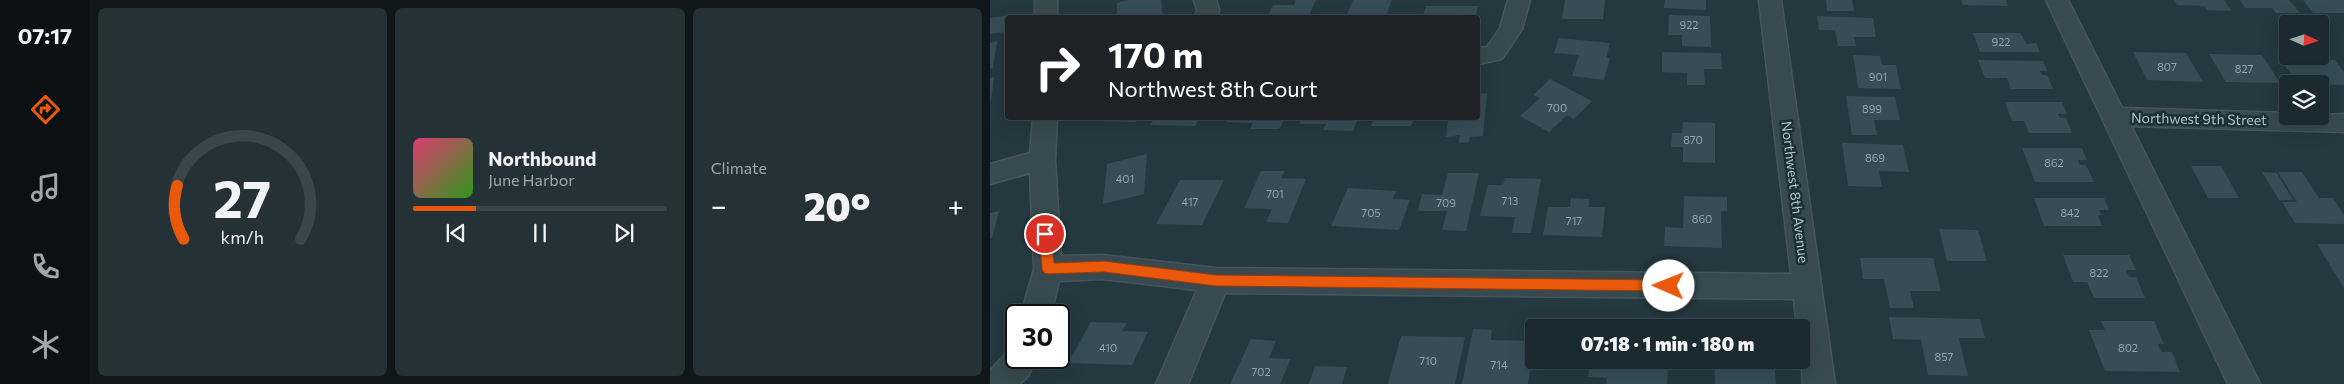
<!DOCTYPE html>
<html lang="en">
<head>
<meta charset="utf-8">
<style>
	body { margin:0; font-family:Commissioner,sans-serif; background:#243238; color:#f1f3f6; height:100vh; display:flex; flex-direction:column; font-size:19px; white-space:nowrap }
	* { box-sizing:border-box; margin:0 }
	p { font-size:16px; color:#a0a7ab }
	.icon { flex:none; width:28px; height:28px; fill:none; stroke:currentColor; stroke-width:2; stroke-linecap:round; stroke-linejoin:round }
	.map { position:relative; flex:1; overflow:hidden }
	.side { display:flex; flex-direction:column; gap:8px; padding:8px; background:#0f171a; width:900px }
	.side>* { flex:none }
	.hud { position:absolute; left:15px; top:15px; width:475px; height:105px; border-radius:5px; box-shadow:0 5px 20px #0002,0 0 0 1px #39464c; background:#202124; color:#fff; overflow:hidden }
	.needle { width:32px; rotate:93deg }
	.buttons { position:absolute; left:1289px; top:15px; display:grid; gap:10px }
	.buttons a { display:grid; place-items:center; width:50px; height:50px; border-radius:5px; background:#1b2a30; box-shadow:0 5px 20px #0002,0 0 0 1px #39464c; font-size:25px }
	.speed { position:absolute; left:15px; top:304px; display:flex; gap:10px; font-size:25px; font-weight:700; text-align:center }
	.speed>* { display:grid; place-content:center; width:65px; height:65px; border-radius:50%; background:#1b2a30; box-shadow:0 5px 20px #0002,0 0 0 1px #39464c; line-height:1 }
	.speed .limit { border:2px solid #111; border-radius:8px; background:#fff; color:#111 }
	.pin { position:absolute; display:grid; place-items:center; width:42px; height:42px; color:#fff; margin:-21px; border:2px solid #fff; border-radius:50%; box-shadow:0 1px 5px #0007 }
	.me { position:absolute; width:55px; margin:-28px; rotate:271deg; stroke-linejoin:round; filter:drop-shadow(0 0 4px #0008) }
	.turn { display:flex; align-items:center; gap:18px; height:105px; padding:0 20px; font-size:22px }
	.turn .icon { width:65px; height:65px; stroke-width:2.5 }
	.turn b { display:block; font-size:35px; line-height:42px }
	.big { font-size:38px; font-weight:800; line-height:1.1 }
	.side .tile { flex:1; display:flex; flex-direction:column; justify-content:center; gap:8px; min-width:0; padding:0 18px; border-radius:8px; background:#243238 }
	.side .dial { align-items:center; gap:0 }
	.dial svg { height:130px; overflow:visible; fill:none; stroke:#39464c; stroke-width:7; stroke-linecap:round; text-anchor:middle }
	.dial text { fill:#f1f3f6; stroke:none }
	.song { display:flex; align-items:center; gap:15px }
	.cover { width:60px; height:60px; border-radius:8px; background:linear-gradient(135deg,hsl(340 70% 55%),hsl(110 70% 35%)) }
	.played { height:5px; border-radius:2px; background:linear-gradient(90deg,#ea580c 25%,#39464c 25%) }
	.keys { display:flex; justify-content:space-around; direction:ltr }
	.heat { display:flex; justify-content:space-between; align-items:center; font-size:28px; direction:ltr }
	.side .tiles { flex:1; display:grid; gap:8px; grid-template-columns:repeat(3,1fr) }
	.trip { position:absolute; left:535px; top:319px; width:285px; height:50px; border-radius:5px; background:#1b2a30; box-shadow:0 5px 20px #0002,0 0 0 1px #39464c; font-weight:800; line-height:50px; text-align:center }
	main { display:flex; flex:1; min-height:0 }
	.dock { display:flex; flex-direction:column; width:90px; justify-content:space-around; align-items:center; background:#0b1113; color:#a0a7ab }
	.dock .icon { width:35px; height:35px }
	.dock .on { color:#ea580c }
	.dock b { font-size:22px; color:#f1f3f6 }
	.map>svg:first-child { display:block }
	.building { fill:#364d56 }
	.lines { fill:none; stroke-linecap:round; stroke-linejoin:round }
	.minor-casing { stroke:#45555c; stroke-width:3 }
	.minor { fill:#384950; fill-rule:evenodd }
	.route { fill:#ea580c; stroke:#983908 }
	.labels { text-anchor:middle; stroke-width:5; stroke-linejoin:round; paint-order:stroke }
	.number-label { font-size:11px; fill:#93a4ac }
	.street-label { font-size:14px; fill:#b5c3cb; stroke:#1d2e35 }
</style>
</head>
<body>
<main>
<nav class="dock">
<b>07:17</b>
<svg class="icon on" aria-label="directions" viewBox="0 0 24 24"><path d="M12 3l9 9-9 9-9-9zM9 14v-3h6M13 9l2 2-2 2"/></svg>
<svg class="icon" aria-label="music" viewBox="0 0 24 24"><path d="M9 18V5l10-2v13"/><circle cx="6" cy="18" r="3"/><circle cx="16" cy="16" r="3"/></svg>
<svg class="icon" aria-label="phone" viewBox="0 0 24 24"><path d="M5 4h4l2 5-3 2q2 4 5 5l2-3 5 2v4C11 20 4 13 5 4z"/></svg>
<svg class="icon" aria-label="climate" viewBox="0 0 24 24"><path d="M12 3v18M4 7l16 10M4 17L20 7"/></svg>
</nav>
<section class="side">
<div class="tiles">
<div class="tile dial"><svg viewBox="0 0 100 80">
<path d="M14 69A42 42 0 1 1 86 69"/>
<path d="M14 69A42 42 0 0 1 10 36" stroke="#ea580c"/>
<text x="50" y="56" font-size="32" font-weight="700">27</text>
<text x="50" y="72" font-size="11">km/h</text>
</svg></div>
<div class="tile">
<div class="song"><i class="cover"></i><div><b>Northbound</b><p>June Harbor</p></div></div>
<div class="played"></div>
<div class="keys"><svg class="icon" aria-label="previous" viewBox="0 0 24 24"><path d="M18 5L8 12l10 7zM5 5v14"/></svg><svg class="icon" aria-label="pause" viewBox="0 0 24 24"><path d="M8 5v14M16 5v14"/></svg><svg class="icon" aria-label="next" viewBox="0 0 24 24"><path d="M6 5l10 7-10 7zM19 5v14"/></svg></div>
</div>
<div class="tile"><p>Climate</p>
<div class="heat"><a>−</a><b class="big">20°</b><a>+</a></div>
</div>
</div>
</section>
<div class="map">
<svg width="1354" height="384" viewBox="0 0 1354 384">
	<rect width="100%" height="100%" fill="#243840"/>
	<!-- building -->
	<path class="building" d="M138,0H171L173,18H127V3Z
		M306,0H326L318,18H277L283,5H304Z
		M363,0H402L395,18H355Z
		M575,0H615L613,19H572Z
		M675,0H716V10L674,8Z
		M836,0H862L864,11H837Z
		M971,0H1016L1018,6L973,5Z
		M1184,0H1234L1241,11L1217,10L1214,6L1187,5Z
		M1250,0H1299L1310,13H1286L1282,8H1255Z
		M1313,0H1354V13H1323Z
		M436,6H488L485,18H432Z
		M21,15L18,18L15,32L0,34V18Z
		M679,15L720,16L721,47L692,46V35H678Z
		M827,16L883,18L886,37H864L866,46H848L845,30H829Z
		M983,33H1030L1037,44L1046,43L1050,52H990Z
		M569,38L620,43L616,58H620L614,80L582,76L589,55L564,53Z
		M7,41L3,68L0,69V43Z
		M672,52L731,53L732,69H714L715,85H697V73L672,72Z
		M1143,52L1196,53L1213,82L1157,80Z
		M1219,54L1272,55L1290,83L1236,82Z
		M1287,54L1314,56L1316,59L1345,60L1354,72V85L1308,84Z
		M863,55L890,56L892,65H906L911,89L868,88Z
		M988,60L1053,61L1057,71H1050L1052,75H1057L1063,89H1021L1017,78H995Z
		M4,77L1,101H0V78Z
		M560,79L602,101L584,119L577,115L559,132L530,116L550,98L543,95Z
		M497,93L493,136L480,137L479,142L469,143L470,135L456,137L458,118H488V94Z
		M856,96L905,97L910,120H884L887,135H862Z
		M1015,102H1072L1077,114H1068L1070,118H1076L1082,133H1039L1034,121H1022Z
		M107,118H148L146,122L105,121Z
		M165,118H210L205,126L160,125Z
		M239,118H295L289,129H260L263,123L236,122Z
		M312,118H368L363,131L333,130L336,124H309Z
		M384,118H424L421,126H381Z
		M693,122L725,123V163L693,162V147H681L682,133H692Z
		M852,143L913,145L919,172L889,171L892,187L858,186Z
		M1032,148H1092L1097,160H1088L1090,165H1096L1104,182H1045Z
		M157,154L154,194L113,204L117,164Z
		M1201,166H1231L1249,198H1218Z
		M271,171H295L291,178L316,179L298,223L276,222L282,209L254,208Z
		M1272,172L1287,173L1303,200H1289Z
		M1288,172H1312L1329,198H1343L1354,215V224L1305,223L1292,202H1307Z
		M458,173H489L476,231L452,230L457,211H428L432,194L452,195Z
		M515,178L551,179L541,233H522L525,217L490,216L498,185H513Z
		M190,180H234L212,225L166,224Z
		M358,188L406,191L403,199L420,200L409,230L341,226Z
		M694,196L737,197V211H731L732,248L674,246L675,227L693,228Z
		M581,198L599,199V207H615L612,237L553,235L558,207H580Z
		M1044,198H1114L1119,210H1109L1111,215H1108L1112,226H1054Z
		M9,211L2,238H0V213Z
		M949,229L988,230L997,261H957Z
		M1327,244H1354V288Z
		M1073,255H1139L1146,270H1136L1139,277H1146L1155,298H1104L1097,282H1083Z
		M870,258H943L951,291H920L924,308H900L894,279H873Z
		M899,317L990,319L995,338H969L978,376L938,375L931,340L903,339Z
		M1111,321H1164L1174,344H1168L1171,352H1182L1190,372L1115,371L1099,330H1115Z
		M101,322L137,323L132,331L158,332L142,365L78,363Z
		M483,329L502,330L501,340L544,341L538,384H472Z
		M411,336L475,337L465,384H398Z
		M261,339L286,341L279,358L301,359L290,384H240Z
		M600,360H699V369L678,368L677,384H616L617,378L598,377Z
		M724,360H784L786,384H725Z
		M325,366L357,367L352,384H319Z"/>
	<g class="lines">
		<!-- minor casing -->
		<g class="minor-casing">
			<path id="minor" d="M45,0H67V18H45Z
				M204,0H226L229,10L227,18H205L207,10Z
				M518,0H540L532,29L512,59L488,64V48L497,47L510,28Z
				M769,0H791L845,384H813L811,360V328H807L804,299L235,293L198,384H166L207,290L113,279L69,281L61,315H31L44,269L40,173L0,184V164L40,153L43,118H67L65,160L71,256L113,255L226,268L801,274Z
				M1056,0H1078L1132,108L1298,113V116L1354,114V132L1141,126L1270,384H1238Z
				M26,346V358H47L38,376L30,384H0V371L21,348Z"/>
		</g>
		<!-- minor -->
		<use href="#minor" class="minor"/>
	</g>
	<!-- route -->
	<path class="route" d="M55,229L61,234L64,263L114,261L226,275L679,280L684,282L685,286L684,290L679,291L226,286L114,272L58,274L54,273L52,269L49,234Z"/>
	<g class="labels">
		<!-- number labels -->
		<g class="number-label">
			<text x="699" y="29">922</text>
			<text x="1011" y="46">922</text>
			<text x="1177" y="71">807</text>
			<text x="1254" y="73">827</text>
			<text x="888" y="81">901</text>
			<text x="567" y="112">700</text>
			<text x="882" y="113">899</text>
			<text x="703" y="144">870</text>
			<text x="885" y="162">869</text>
			<text x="1064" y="167">862</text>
			<text x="135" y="183">401</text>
			<text x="285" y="198">701</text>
			<text x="520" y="205">713</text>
			<text x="200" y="206">417</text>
			<text x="456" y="207">709</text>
			<text x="381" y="217">705</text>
			<text x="1080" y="217">842</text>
			<text x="712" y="223">860</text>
			<text x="584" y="225">717</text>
			<text x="1109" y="277">822</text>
			<text x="118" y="352">410</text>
			<text x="1138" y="352">802</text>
			<text x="954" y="361">857</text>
			<text x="438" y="365">710</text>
			<text x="509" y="369">714</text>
			<text x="271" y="376">702</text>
		</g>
		<!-- street labels -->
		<g class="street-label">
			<text transform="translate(1209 119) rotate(1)" y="5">Northwest 9th Street</text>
			<text transform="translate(805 192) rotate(83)" y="5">Northwest 8th Avenue</text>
		</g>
	</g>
</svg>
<div class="buttons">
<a><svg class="needle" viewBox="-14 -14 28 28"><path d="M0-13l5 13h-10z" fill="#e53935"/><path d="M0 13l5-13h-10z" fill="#a0a7ab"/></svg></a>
<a><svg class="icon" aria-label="layers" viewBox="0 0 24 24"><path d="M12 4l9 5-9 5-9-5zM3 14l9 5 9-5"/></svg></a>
</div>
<div class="speed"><div class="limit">30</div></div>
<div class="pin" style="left:55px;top:234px;background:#d93025"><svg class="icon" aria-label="arrive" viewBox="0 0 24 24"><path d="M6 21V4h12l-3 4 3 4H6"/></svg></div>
<svg class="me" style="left:679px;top:286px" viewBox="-20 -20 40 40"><circle r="19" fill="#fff"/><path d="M0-13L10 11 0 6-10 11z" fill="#ea580c"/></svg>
<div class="trip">07:18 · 1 min · 180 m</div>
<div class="hud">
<div class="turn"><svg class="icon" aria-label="right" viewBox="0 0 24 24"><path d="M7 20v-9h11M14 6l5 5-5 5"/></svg><div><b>170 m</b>Northwest 8th Court</div></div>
</div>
</div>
</main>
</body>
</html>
